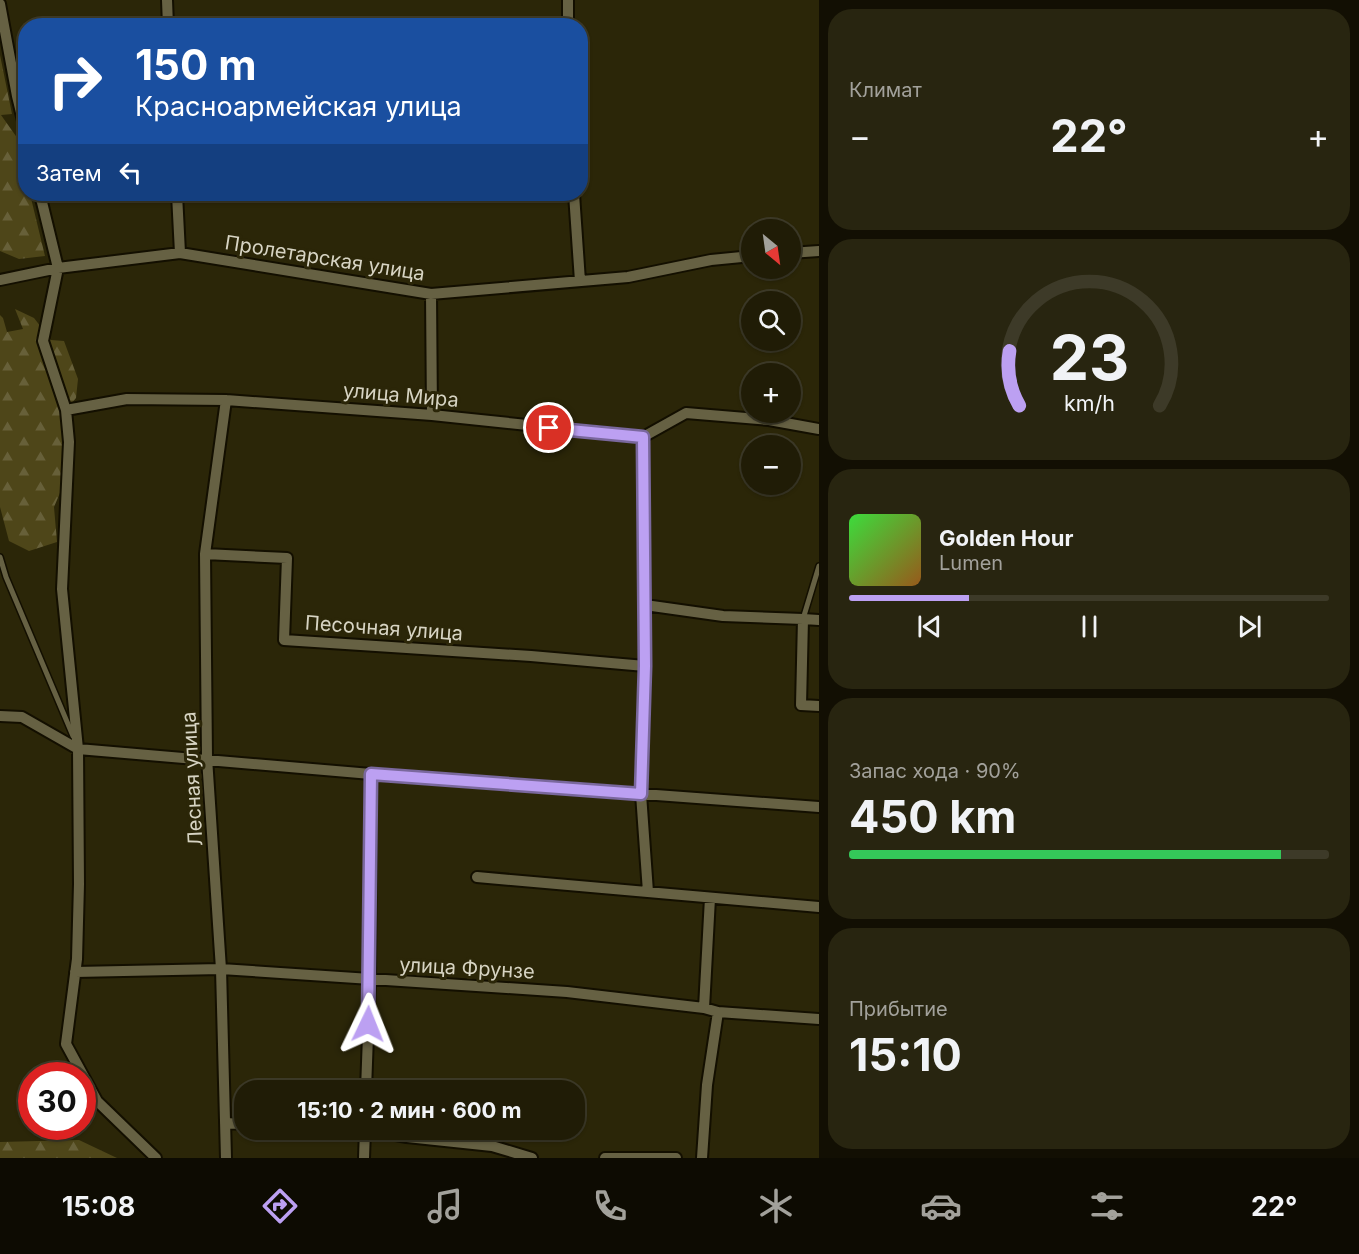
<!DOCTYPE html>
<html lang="ru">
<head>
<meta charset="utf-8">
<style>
	body { margin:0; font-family:Inter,sans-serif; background:#282510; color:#f1f3f6; height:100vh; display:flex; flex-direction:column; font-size:22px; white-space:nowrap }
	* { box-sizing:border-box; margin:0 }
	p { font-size:20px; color:#a2a19b }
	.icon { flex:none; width:33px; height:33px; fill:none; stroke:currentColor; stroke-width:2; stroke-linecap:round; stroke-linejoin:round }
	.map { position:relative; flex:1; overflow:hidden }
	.sheet { display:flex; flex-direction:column; gap:9px; padding:9px; background:#120f03; width:540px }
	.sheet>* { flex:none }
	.guide { position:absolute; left:18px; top:18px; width:570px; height:183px; border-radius:24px; box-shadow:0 2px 4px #0004,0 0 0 2px #3d3a28; background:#1a4fa0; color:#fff; overflow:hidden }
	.needle { width:39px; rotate:151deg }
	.tools { position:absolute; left:741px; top:219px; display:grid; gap:12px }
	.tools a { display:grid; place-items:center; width:60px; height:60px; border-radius:50%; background:#201c06; box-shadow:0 2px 4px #0004,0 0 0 2px #3d3a28; font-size:30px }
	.speed { position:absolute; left:18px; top:1062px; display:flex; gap:12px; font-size:30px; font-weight:700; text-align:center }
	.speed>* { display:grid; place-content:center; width:78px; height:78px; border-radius:50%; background:#201c06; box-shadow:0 2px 4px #0004,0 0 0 2px #3d3a28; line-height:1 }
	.speed .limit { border:9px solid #d22; background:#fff; color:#111 }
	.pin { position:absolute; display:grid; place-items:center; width:51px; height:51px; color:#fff; margin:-26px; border:3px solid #fff; border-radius:50%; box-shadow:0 2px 6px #0007 }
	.me { position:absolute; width:66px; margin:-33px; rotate:2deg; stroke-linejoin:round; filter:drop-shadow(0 0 4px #0008) }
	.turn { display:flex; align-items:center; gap:21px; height:126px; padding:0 18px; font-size:27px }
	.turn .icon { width:78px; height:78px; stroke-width:2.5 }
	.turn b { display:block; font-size:42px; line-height:51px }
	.then { display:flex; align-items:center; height:57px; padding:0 18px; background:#0003; gap:12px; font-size:22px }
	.big { font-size:45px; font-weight:700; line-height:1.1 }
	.sheet .card { flex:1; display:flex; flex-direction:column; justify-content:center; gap:9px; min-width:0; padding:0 21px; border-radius:24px; background:#282510 }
	.sheet .dial { align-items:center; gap:0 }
	.dial svg { height:156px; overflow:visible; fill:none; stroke:#3d3a28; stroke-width:7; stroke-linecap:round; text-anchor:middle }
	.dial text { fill:#f1f3f6; stroke:none }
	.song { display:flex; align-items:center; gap:18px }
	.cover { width:72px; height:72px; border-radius:9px; background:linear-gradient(135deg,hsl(120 70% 55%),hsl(30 70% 35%)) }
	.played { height:6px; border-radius:3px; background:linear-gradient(90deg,#bca0f2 25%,#3d3a28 25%) }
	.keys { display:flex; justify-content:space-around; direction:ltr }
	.heat { display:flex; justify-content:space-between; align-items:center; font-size:33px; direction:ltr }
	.charge { height:9px; border-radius:4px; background:linear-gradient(90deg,#34c759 90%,#3d3a28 0) }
	.trip { position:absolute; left:234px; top:1080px; width:351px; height:60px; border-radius:24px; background:#201c06; box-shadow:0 2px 4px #0004,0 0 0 2px #3d3a28; font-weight:700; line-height:60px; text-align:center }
	.dock { display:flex; height:96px; justify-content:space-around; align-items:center; background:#0d0b02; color:#a2a19b }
	.dock .icon { width:42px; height:42px }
	.dock .active { color:#bca0f2 }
	.dock b { font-size:27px; color:#f1f3f6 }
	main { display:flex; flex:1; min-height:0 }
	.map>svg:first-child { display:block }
	.forest { fill:url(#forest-firs) }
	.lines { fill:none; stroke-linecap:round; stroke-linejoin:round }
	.lane-casing { stroke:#130f00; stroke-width:8 }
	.street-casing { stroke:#130f00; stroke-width:14 }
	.lane { stroke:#666143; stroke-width:5 }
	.street { stroke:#666143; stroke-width:10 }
	.route-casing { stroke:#7a689d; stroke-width:15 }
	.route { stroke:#bca0f2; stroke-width:10 }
	.labels { text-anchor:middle; stroke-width:6; stroke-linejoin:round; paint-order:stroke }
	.street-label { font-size:20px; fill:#d7d4c3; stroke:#2b2608 }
</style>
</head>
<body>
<main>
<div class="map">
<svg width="819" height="1158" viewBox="0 0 819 1158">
	<defs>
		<pattern id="forest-firs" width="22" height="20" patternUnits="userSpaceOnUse" patternTransform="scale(1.5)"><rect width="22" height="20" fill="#4e4619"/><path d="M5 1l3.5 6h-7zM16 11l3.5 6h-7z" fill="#676039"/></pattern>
	</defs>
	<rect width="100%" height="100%" fill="#2b2608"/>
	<!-- forest -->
	<path class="forest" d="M0,55L12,114L1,115L18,139L25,173L26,194H30L45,256L19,259L0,251Z
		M15,309L34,318L51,340L64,341L78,379L76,398L66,410L68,474L54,507L57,542L29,551L9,541L0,507V315L3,318L7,332L23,329Z
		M79,1140L117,1158H0V1142Z"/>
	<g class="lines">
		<!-- lane casing -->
		<g class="lane-casing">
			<path id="lane" d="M0,557L6,577L73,736
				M803,619L819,566"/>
		</g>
		<!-- street casing -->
		<g class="street-casing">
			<path id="street" d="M167,0L168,26
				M0,4L17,96L26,133
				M568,26V0
				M40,194L58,268L43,341L66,410
				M177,194L180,253
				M574,194L580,281
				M790,253L819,251
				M0,280L58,268L180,253L431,294L628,277L711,260L752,256
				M431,294L432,415
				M643,437L645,666L641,794L648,892
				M205,554L287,558L284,640L531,656L645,666
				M645,605L723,616L803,619L801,705L819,706
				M803,619L819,620
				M0,716L22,717L78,749L371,774L819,807
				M477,877L819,907
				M75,972L221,969L567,992L704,1008L718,1012L819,1019
				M704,1008L710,898
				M366,1090L370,981L371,774
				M225,1123L244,1124
				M368,1130L407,1137L492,1146L532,1158
				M156,1158L97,1101L66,1044L77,959L79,884L78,749L62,589L69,442L66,410L127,399L226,400L432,415L643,437L686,413L769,420L819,429
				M226,1158L221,969L207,758L205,554L226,400
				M364,1158L365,1130
				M605,1158H676
				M702,1158L707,1085L718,1012"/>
		</g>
		<!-- lane -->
		<use href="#lane" class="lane"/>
		<!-- street -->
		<use href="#street" class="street"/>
	</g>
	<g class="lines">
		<!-- route casing -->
		<g class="route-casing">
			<path id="route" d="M368,1024L371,774L641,794L645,666L643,437L549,428"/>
		</g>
		<!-- route -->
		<use href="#route" class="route"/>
	</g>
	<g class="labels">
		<!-- street labels -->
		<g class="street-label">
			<text transform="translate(325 258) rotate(9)" y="7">Пролетарская улица</text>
			<text transform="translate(401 395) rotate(5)" y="7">улица Мира</text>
			<text transform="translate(384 628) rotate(4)" y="7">Песочная улица</text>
			<text transform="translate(192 779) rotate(-93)" y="7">Лесная улица</text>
			<text transform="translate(467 968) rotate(3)" y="7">улица Фрунзе</text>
		</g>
	</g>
</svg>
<div class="tools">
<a><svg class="needle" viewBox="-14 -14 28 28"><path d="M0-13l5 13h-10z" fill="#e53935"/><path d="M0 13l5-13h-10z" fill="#a2a19b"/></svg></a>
<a><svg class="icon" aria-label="search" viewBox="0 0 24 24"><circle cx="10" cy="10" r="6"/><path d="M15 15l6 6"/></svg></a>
<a>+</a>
<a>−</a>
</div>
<div class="speed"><div class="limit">30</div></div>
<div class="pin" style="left:549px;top:428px;background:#d93025"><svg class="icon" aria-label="arrive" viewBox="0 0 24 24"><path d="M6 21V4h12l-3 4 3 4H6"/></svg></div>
<svg class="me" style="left:368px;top:1024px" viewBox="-20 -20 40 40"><path d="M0-17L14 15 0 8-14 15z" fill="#bca0f2" stroke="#fff" stroke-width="4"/></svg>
<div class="trip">15:10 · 2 мин · 600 m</div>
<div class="guide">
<div class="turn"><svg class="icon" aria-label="right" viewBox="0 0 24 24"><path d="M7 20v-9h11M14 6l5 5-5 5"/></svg><div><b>150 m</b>Красноармейская улица</div></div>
<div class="then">Затем<svg class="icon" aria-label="left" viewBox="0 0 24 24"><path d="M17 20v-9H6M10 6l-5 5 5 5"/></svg></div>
</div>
</div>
<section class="sheet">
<div class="card"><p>Климат</p>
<div class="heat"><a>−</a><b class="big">22°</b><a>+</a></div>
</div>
<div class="card dial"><svg viewBox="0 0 100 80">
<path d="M14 69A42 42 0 1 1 86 69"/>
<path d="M14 69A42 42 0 0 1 9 41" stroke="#bca0f2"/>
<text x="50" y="56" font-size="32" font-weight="700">23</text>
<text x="50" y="72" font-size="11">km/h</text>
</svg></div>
<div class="card">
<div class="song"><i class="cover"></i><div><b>Golden Hour</b><p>Lumen</p></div></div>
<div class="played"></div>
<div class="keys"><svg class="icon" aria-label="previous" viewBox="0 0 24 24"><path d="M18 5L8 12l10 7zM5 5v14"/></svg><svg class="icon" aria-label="pause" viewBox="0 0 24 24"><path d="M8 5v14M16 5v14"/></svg><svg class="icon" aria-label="next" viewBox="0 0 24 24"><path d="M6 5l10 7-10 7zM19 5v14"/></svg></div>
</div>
<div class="card"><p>Запас хода · 90%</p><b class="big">450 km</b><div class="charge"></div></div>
<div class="card"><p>Прибытие</p><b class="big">15:10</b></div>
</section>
</main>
<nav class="dock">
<b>15:08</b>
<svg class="icon active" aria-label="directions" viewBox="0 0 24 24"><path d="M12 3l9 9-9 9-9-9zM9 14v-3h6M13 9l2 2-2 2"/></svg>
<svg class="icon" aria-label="music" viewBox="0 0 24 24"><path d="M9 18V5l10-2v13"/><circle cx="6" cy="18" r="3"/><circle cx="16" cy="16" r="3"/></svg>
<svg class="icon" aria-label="phone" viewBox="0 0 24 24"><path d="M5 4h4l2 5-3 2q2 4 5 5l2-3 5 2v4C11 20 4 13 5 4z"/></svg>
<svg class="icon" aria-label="climate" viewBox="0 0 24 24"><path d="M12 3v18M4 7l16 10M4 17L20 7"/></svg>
<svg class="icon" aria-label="car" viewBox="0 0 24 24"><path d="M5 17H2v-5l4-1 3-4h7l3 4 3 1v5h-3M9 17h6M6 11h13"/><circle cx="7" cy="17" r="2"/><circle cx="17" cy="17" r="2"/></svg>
<svg class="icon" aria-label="filters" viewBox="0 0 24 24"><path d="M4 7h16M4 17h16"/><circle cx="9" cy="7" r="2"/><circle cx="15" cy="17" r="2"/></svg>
<b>22°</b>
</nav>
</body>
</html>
